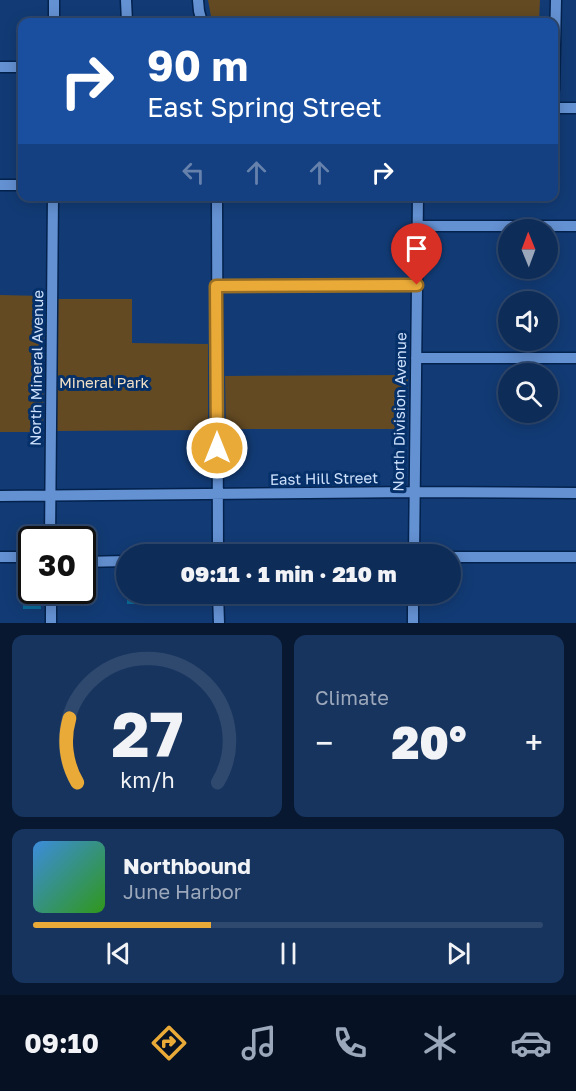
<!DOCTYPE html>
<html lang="en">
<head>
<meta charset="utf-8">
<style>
	body { margin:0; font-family:"Golos Text",sans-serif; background:#17345e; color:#f1f3f6; height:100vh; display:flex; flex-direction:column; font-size:22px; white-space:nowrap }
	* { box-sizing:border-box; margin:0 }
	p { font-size:20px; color:#9ba7ba }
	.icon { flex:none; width:33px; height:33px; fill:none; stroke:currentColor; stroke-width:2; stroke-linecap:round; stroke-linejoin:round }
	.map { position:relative; height:623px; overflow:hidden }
	.drawer { display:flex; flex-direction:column; gap:12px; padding:12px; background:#081830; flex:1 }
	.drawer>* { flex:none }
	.guide { position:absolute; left:18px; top:18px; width:540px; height:183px; border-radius:12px; box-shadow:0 3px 15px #0003,0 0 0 2px #2e486e; background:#1a4fa0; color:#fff; overflow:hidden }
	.needle { width:39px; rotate:359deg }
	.fabs { position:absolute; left:498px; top:219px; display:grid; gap:12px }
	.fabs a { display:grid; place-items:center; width:60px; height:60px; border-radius:50%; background:#0e2c58; box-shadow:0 3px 15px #0003,0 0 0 2px #2e486e; font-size:30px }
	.speed { position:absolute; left:18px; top:526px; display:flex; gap:12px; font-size:30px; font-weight:700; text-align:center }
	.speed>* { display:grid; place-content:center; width:78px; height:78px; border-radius:50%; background:#0e2c58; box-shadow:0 3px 15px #0003,0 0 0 2px #2e486e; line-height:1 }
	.speed .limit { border:3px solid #111; border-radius:9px; background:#fff; color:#111 }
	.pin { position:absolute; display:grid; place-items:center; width:51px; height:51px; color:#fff; margin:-62px -26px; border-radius:50% 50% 50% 0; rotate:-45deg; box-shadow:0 0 6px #0007 }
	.pin .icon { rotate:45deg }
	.me { position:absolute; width:66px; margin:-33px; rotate:0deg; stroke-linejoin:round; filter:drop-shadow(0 0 4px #0008) }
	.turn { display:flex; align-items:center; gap:21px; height:126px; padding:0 30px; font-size:27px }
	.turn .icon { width:78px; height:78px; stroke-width:2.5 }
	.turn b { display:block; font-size:42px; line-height:51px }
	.lanes { display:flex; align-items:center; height:57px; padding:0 30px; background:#0003; justify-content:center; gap:30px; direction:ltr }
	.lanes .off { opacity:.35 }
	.big { font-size:45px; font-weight:800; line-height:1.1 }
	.drawer .tile { flex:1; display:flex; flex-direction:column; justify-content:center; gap:9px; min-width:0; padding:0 21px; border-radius:12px; background:#17345e }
	.drawer .dial { align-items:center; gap:0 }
	.dial svg { height:156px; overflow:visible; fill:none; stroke:#2e486e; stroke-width:7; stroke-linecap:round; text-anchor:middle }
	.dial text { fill:#f1f3f6; stroke:none }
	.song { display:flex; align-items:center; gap:18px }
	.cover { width:72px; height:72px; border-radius:9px; background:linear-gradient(135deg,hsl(210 70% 55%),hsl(110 70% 35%)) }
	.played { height:6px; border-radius:3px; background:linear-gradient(90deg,#eaaa38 35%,#2e486e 35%) }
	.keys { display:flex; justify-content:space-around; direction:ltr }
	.heat { display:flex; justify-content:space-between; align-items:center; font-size:33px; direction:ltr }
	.drawer .tiles { flex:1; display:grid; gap:12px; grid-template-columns:1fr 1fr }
	.tile:last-child { grid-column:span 2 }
	.trip { position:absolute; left:116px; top:544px; width:345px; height:60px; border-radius:30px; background:#0e2c58; box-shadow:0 3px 15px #0003,0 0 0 2px #2e486e; font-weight:800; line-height:60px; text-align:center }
	.tab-bar { display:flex; height:96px; justify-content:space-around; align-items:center; background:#061223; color:#9ba7ba }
	.tab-bar .icon { width:42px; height:42px }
	.tab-bar .active { color:#eaaa38 }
	.tab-bar b { font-size:27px; color:#f1f3f6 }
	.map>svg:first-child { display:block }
	.green { fill:#634a23 }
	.building { fill:#096d9c }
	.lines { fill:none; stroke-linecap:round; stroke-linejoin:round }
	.minor-casing { stroke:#03224d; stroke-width:13 }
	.minor { stroke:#6491d2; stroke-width:10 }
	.route-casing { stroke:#986e24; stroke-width:15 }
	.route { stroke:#eaaa38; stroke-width:10 }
	.labels { text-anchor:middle; stroke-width:6; stroke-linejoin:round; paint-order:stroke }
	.street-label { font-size:15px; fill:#cde0fc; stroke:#053069 }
	.park-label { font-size:15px; fill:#f1e0c5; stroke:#053069 }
</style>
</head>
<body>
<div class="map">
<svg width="576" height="623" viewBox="0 0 576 623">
	<rect width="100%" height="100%" fill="#123b75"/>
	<!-- green -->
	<path class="green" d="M208,0H540L539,22H212Z
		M0,295L44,296L43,432H0Z
		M57,299H132V343L208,344V430L55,431Z
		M408,375L407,429H226L225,376Z"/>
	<!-- building -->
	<path class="building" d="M22,562H32V591H40L41,609H23Z
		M127,594H173V604H127Z"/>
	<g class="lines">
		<!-- minor casing -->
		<g class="minor-casing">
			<path id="minor" d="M54,0V22
				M126,0L127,22
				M198,0L199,11L202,22
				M0,67H22
				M554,90L556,0
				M554,108H576
				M0,185H22
				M217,196L218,555
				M417,226H576
				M216,286L417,285
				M416,358H576
				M0,496L415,492L576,493
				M50,540L53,196
				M414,555L418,196
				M0,557H32
				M450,557H576
				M82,562L126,561
				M51,591V623
				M218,594L219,623
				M413,623V594"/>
		</g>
		<!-- minor -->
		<use href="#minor" class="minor"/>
	</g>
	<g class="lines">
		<!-- route casing -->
		<g class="route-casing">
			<path id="route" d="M217,448L216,286L417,285"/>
		</g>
		<!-- route -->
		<use href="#route" class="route"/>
	</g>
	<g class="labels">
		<!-- street labels -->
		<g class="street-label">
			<text transform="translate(37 368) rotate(-89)" y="5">North Mineral Avenue</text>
			<text transform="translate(400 412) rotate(-89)" y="5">North Division Avenue</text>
			<text transform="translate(324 479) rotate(-1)" y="5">East Hill Street</text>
		</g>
		<!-- park labels -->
		<g class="park-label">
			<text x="104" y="388">Mineral Park</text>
		</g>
	</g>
</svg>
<div class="fabs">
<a><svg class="needle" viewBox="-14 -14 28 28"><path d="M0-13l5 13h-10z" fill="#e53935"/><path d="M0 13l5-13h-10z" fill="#9ba7ba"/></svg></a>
<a><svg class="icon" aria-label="sound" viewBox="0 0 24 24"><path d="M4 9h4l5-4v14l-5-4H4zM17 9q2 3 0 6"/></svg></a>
<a><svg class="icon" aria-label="search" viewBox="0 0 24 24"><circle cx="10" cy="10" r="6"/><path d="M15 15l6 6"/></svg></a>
</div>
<div class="speed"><div class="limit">30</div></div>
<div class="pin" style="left:417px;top:285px;background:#d93025"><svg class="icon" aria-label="arrive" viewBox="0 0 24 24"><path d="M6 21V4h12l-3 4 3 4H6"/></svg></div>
<svg class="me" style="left:217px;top:448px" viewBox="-20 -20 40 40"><circle r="17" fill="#eaaa38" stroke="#fff" stroke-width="3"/><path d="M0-11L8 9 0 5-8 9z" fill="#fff"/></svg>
<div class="trip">09:11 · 1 min · 210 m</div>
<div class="guide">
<div class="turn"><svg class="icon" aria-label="right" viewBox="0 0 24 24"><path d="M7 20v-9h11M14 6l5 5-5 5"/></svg><div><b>90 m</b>East Spring Street</div></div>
<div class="lanes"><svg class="icon off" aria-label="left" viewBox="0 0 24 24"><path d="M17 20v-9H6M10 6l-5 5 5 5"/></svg><svg class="icon off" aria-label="ahead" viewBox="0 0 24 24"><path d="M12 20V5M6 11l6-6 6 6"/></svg><svg class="icon off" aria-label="ahead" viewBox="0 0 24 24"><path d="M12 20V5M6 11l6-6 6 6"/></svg><svg class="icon" aria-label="right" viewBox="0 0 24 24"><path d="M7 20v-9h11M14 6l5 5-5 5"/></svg></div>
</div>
</div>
<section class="drawer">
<div class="tiles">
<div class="tile dial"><svg viewBox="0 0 100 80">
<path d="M14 69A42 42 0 1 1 86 69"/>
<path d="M14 69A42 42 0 0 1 10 36" stroke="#eaaa38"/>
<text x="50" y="56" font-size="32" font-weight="700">27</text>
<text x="50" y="72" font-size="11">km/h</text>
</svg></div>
<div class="tile"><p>Climate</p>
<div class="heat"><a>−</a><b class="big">20°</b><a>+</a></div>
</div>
<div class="tile">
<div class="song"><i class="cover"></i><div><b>Northbound</b><p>June Harbor</p></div></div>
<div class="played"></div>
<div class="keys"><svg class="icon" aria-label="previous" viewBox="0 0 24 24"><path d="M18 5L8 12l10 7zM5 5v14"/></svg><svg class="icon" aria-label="pause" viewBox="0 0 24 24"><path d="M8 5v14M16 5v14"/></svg><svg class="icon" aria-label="next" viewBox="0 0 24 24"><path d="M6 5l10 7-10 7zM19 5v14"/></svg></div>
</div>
</div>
</section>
<nav class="tab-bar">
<b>09:10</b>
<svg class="icon active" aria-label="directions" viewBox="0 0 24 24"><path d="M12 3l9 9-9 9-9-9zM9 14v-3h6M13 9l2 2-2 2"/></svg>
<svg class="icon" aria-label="music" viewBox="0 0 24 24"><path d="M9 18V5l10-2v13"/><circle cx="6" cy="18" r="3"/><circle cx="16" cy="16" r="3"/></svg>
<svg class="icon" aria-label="phone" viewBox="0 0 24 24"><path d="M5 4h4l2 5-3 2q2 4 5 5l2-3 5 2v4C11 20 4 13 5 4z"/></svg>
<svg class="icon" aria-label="climate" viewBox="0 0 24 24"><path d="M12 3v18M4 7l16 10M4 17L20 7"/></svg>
<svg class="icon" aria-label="car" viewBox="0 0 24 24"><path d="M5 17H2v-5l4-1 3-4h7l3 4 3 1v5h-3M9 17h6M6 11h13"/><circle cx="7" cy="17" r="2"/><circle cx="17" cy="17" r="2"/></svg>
</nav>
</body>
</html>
